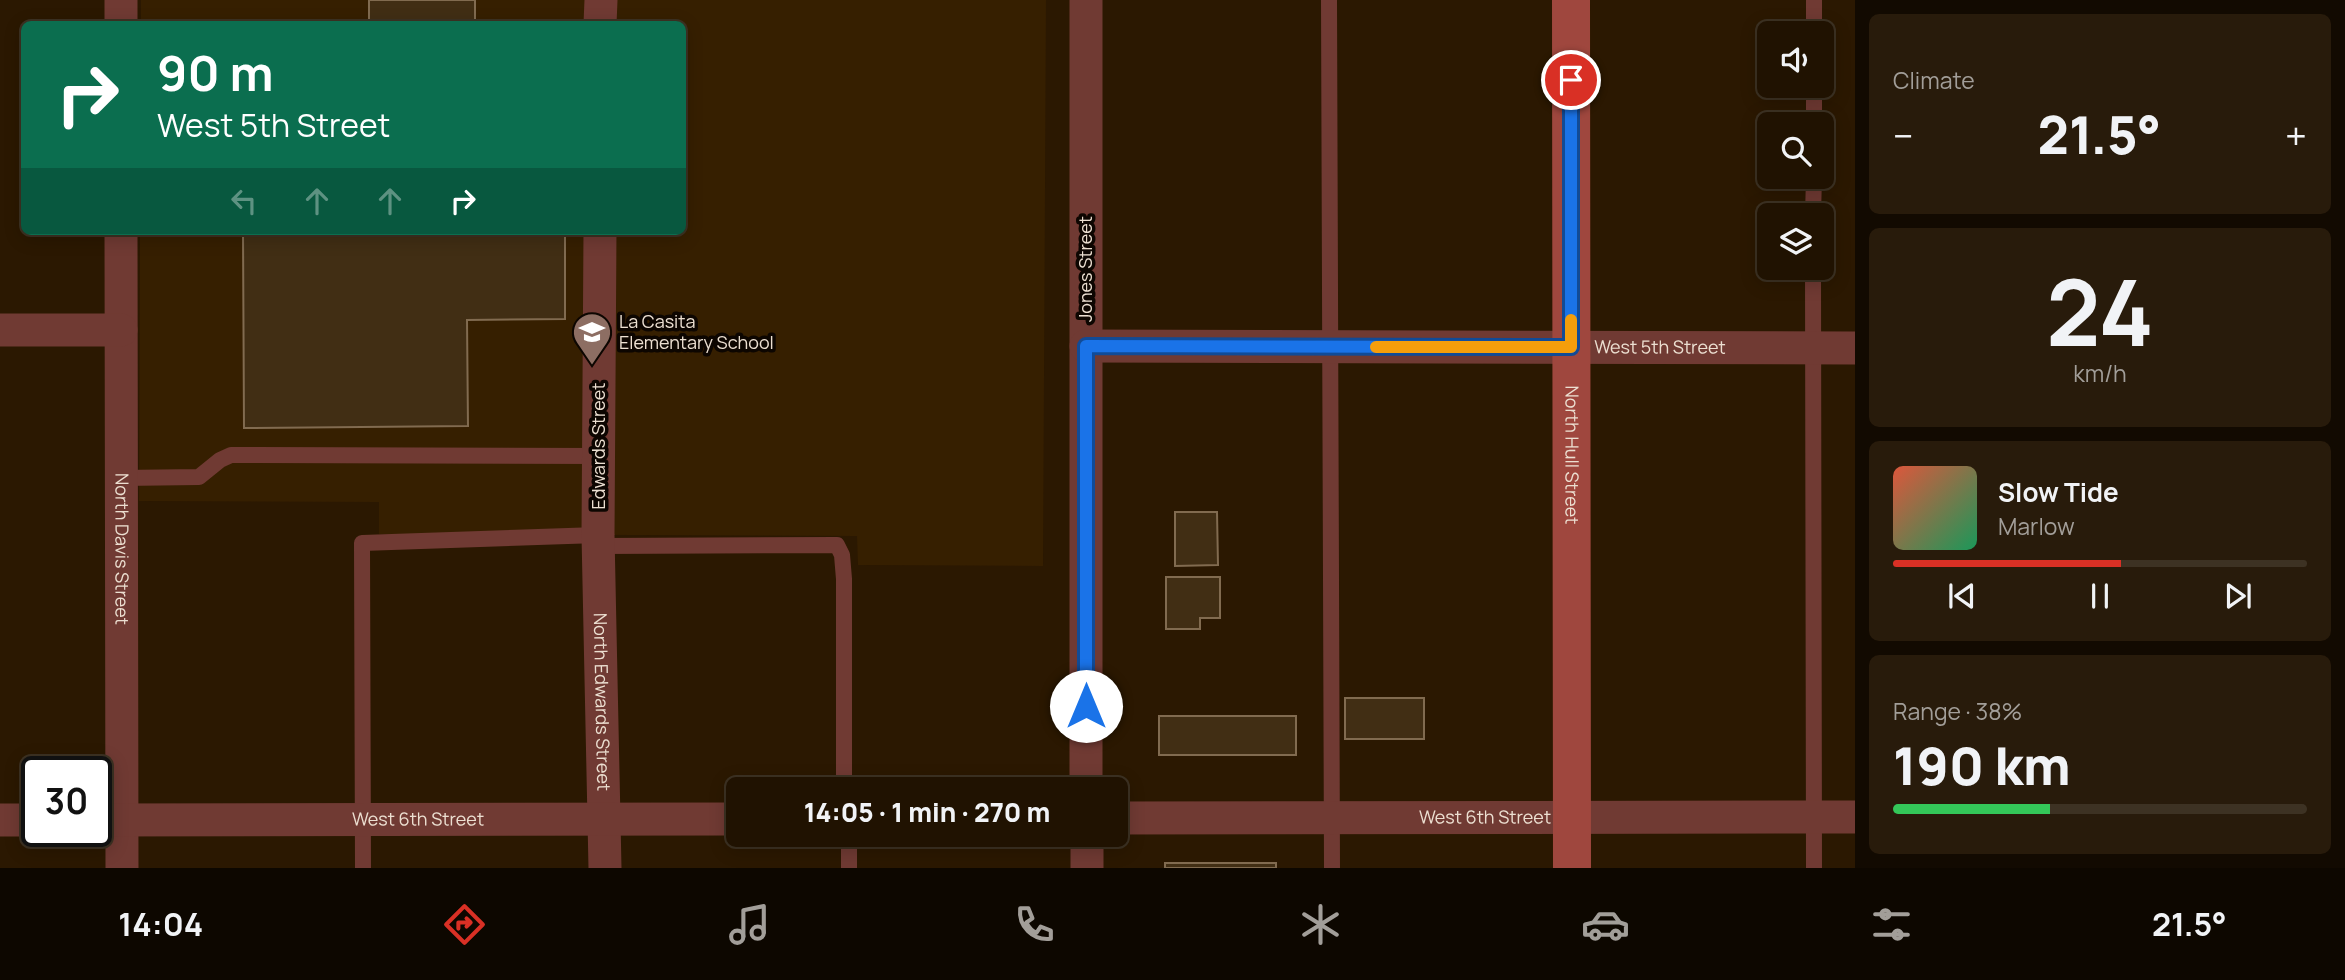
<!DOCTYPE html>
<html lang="en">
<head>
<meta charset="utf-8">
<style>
	body { margin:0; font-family:Manrope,sans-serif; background:#281b0b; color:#f1f3f6; height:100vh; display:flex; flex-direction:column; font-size:26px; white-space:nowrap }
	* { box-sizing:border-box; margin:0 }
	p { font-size:23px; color:#a29e99 }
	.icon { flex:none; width:38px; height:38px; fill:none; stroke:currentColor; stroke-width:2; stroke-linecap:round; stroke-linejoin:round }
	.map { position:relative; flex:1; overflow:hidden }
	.details { display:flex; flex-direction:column; gap:14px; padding:14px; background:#120a01; width:490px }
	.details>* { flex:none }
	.top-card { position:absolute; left:21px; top:21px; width:665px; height:214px; border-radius:10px; box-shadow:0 4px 18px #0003,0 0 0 2px #3d3223; background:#0b6e4f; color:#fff; overflow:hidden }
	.controls { position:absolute; left:1757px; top:21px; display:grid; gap:14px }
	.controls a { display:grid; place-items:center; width:77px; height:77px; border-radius:10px; background:#201201; box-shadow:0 4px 18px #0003,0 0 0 2px #3d3223; font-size:35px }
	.speed { position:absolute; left:21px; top:756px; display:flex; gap:14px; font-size:35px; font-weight:700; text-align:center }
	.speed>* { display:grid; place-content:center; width:91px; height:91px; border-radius:50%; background:#201201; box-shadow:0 4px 18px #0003,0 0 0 2px #3d3223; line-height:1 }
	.speed .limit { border:4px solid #111; border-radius:10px; background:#fff; color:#111 }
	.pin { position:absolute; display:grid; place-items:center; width:60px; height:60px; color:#fff; margin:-30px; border:4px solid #fff; border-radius:50%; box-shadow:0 2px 7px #0007 }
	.me { position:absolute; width:77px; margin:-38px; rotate:0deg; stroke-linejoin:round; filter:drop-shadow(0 0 5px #0008) }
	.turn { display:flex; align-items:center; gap:24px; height:147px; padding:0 21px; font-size:32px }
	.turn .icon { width:91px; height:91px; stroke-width:2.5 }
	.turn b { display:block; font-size:49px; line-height:60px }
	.lanes { display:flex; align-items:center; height:66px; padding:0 21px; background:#0003; justify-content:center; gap:35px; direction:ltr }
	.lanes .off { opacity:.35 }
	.big { font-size:52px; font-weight:800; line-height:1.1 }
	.details .card { flex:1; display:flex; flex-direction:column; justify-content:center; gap:10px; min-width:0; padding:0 24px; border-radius:10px; background:#281b0b }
	.details .dial { align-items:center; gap:0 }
	.dial b { font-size:91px; line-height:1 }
	.song { display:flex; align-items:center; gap:21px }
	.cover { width:84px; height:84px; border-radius:10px; background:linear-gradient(135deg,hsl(10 70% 55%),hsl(150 70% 35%)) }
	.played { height:7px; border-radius:4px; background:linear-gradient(90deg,#d93025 55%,#3d3223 55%) }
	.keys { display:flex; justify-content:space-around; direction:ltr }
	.heat { display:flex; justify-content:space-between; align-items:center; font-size:38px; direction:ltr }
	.charge { height:10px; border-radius:5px; background:linear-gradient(90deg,#34c759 38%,#3d3223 0) }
	.trip { position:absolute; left:726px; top:777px; width:402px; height:70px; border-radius:10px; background:#201201; box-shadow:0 4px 18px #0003,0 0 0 2px #3d3223; font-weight:800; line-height:70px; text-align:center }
	.menu { display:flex; height:112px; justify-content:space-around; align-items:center; background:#0d0700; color:#a29e99 }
	.menu .icon { width:49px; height:49px }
	.menu .current { color:#d93025 }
	.menu b { font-size:32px; color:#f1f3f6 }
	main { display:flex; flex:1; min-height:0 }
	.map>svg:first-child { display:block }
	.built { fill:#361f00 }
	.building { fill:#412e14; stroke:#816b50; stroke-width:2 }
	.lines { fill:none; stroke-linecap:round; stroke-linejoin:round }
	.lane { stroke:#703a33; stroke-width:16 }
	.street { stroke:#703a33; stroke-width:33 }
	.secondary { stroke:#9f473e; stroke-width:38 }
	.route-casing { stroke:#114b97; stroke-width:18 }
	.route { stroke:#1a73e8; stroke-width:12 }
	.slow { stroke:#f59e0b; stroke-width:12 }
	.labels { text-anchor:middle; stroke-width:7; stroke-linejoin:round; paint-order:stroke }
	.street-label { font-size:18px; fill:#ecdfd1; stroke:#0d0601 }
	.poi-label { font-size:18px; fill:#ecdfd1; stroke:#0d0601; text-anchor:start }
</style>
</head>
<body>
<main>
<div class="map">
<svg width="1855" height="868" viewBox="0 0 1855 868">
	<rect width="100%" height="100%" fill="#2b1801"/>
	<!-- built -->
	<path class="built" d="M141,0H1046L1043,566L858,565L857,536L379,534V502L139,501L140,231H682V24H141Z"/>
	<!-- building -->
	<path class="building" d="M369,0H475V24H369Z
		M243,231H565V319L467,320L468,426L244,428Z
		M1175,512H1217L1218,565L1175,566Z
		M1166,577H1220V618H1200V629H1166Z
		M1345,698H1424V739H1345Z
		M1159,716H1296V755H1159Z
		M1165,863H1276V868H1165Z"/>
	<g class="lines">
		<!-- lane -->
		<path class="lane" d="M1329,0L1332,868
			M1814,33V0
			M1814,124V86
			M1813,215L1814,177
			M1813,268L1814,868
			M121,478L199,477L220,460L231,455L599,456
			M599,546L837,545L842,555L844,579V789
			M849,835V868
			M363,868L362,543L598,535"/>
		<!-- street -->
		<g class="street">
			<path d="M121,0V24"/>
			<path d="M1086,0V789"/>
			<path d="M600,24L601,0"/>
			<path id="s1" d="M121,231L122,868"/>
			<path id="s2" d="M600,231L598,535L605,868"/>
			<path d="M0,330H121"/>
			<path id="s3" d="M1086,346L1855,348"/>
			<path id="s4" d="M1116,818L1855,817"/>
			<path d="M0,820H37"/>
			<path id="s5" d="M96,820L738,819"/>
			<path d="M1087,835V868"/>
		</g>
		<!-- secondary -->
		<path class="secondary" id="s6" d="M1571,0L1572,868"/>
	</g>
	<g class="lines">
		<!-- route casing -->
		<g class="route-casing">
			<path id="route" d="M1086,706V346L1571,347V80"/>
		</g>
		<!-- route -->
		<use href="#route" class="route"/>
		<!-- slow -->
		<path class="slow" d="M1376,347H1571V320"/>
	</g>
	<!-- icons -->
	<defs>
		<g id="school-pin" transform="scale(2.0125)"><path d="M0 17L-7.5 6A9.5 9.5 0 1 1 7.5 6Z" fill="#8d6e63" stroke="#0d0601"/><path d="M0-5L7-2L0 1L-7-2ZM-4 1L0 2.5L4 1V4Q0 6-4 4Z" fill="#fff"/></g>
	</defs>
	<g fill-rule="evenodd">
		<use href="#school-pin" x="592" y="332"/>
	</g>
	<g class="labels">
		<!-- street labels -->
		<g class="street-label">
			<text transform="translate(1086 269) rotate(-90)" y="6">Jones Street</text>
			<text dy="6" stroke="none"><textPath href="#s3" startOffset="574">West 5th Street</textPath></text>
			<text transform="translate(599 446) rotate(-90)" y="6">Edwards Street</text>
			<text dy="6" stroke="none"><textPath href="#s6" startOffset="455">North Hull Street</textPath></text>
			<text dy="6" stroke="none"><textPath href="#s1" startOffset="318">North Davis Street</textPath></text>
			<text dy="6" stroke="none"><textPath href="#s2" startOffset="471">North Edwards Street</textPath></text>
			<text dy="6" stroke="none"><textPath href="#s4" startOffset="369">West 6th Street</textPath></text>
			<text dy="6" stroke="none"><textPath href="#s5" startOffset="322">West 6th Street</textPath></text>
		</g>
		<!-- poi labels -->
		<g class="poi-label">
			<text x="619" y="328">La Casita<tspan x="619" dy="21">Elementary School</tspan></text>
		</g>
	</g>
</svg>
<div class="controls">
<a><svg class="icon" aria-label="sound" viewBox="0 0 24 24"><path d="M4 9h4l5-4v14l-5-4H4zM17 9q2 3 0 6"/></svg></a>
<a><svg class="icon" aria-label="search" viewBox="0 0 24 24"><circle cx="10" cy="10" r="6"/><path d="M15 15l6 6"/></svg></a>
<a><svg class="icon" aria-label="layers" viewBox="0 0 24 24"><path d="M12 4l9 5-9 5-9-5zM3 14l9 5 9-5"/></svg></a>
</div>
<div class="speed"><div class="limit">30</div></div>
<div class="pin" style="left:1571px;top:80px;background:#d93025"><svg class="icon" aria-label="arrive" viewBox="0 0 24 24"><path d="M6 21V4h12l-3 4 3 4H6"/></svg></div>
<svg class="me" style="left:1086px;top:706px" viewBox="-20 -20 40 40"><circle r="19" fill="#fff"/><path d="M0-13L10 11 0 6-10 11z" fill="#1a73e8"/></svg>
<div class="trip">14:05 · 1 min · 270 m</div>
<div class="top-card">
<div class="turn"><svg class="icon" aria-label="right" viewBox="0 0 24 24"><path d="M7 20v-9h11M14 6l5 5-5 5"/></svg><div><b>90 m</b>West 5th Street</div></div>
<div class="lanes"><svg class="icon off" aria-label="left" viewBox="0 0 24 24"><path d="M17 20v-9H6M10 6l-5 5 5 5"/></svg><svg class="icon off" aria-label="ahead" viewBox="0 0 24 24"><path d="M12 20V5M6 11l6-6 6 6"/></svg><svg class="icon off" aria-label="ahead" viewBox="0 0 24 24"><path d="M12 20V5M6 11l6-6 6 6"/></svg><svg class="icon" aria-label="right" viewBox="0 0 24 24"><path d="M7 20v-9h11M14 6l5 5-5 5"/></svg></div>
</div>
</div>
<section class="details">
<div class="card"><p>Climate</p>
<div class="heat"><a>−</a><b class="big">21.5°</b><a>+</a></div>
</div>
<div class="card dial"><b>24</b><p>km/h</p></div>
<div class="card">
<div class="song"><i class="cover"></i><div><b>Slow Tide</b><p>Marlow</p></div></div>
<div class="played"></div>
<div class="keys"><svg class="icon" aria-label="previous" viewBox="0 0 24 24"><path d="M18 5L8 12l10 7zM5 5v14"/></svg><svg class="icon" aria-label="pause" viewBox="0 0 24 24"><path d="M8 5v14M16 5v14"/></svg><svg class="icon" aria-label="next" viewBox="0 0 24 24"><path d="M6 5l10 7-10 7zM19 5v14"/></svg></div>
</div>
<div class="card"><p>Range · 38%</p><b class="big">190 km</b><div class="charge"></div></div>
</section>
</main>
<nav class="menu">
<b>14:04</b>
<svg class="icon current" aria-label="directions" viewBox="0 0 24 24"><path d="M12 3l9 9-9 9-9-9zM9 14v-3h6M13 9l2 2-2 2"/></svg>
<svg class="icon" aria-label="music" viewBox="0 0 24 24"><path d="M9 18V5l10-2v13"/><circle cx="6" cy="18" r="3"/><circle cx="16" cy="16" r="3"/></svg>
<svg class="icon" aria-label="phone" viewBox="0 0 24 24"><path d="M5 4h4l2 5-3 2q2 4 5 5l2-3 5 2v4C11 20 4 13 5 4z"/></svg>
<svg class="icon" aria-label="climate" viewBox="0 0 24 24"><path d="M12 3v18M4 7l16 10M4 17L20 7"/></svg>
<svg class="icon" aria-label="car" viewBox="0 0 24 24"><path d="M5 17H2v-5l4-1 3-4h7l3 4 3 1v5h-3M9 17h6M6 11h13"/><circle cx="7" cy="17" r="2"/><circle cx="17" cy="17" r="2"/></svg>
<svg class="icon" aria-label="filters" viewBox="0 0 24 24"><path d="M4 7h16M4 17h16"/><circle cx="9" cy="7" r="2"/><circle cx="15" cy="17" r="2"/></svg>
<b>21.5°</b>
</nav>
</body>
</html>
